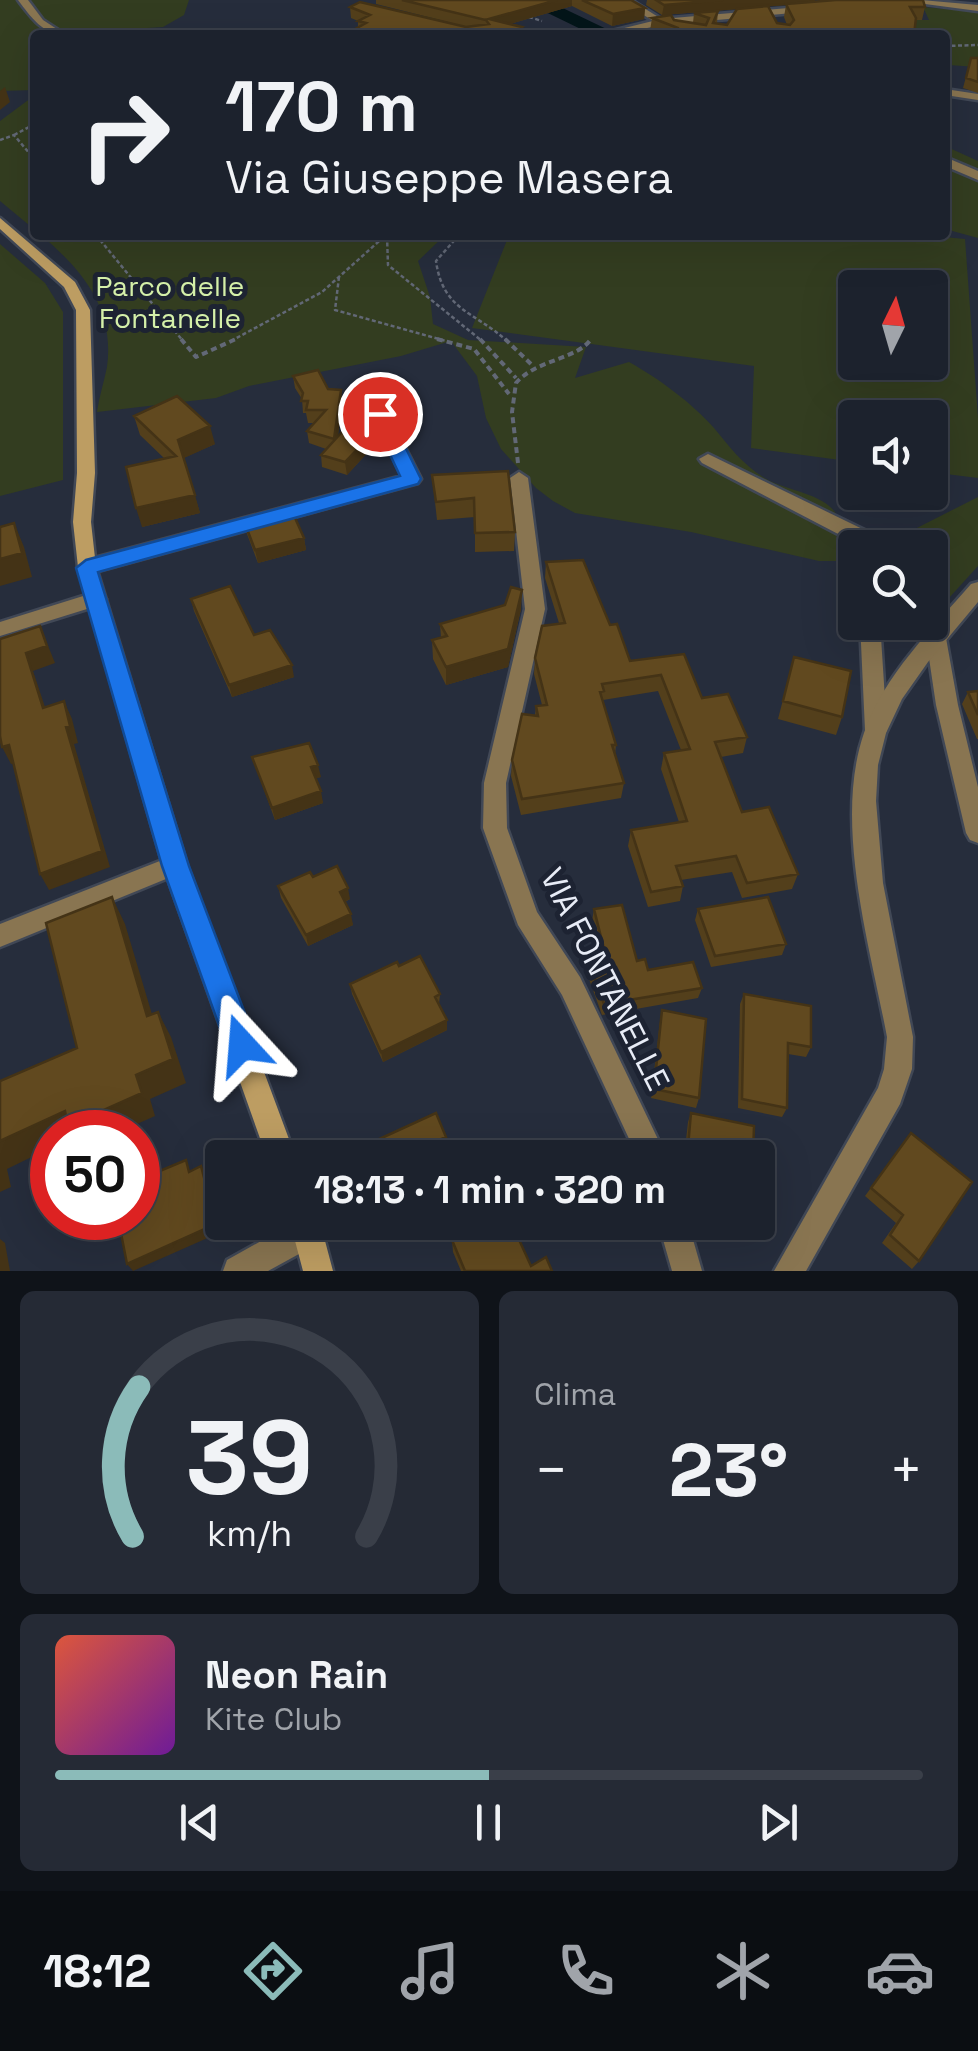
<!DOCTYPE html>
<html lang="it">
<head>
<meta charset="utf-8">
<style>
	body { margin:0; font-family:"Space Grotesk",sans-serif; background:#252a35; color:#f1f3f6; height:100vh; display:flex; flex-direction:column; font-size:38px; white-space:nowrap }
	* { box-sizing:border-box; margin:0 }
	p { font-size:32px; color:#a0a4aa }
	.icon { flex:none; width:55px; height:55px; fill:none; stroke:currentColor; stroke-width:2; stroke-linecap:round; stroke-linejoin:round }
	.map { position:relative; height:1271px; overflow:hidden }
	.details { display:flex; flex-direction:column; gap:20px; padding:20px; background:#0f1319; flex:1 }
	.details>* { flex:none }
	.banner { position:absolute; left:30px; top:30px; width:920px; height:210px; border-radius:10px; box-shadow:0 10px 40px #0002,0 0 0 2px #3a3f49; background:#1c222d; color:#f1f3f6; overflow:hidden }
	.needle { width:65px; rotate:5deg }
	.buttons { position:absolute; left:838px; top:270px; display:grid; gap:20px }
	.buttons a { display:grid; place-items:center; width:110px; height:110px; border-radius:10px; background:#1c222d; box-shadow:0 10px 40px #0002,0 0 0 2px #3a3f49; font-size:50px }
	.speed { position:absolute; left:30px; top:1110px; display:flex; gap:20px; font-size:50px; font-weight:700; text-align:center }
	.speed>* { display:grid; place-content:center; width:130px; height:130px; border-radius:50%; background:#1c222d; box-shadow:0 10px 40px #0002,0 0 0 2px #3a3f49; line-height:1 }
	.speed .limit { border:15px solid #d22; background:#fff; color:#111 }
	.pin { position:absolute; display:grid; place-items:center; width:85px; height:85px; color:#fff; margin:-42px; border:5px solid #fff; border-radius:50%; box-shadow:0 2px 10px #0007 }
	.me { position:absolute; width:110px; margin:-55px; rotate:341deg; stroke-linejoin:round; filter:drop-shadow(0 0 8px #0008) }
	.turn { display:flex; align-items:center; gap:35px; height:210px; padding:0 30px; font-size:45px }
	.turn .icon { width:130px; height:130px; stroke-width:2.5 }
	.turn b { display:block; font-size:70px; line-height:85px }
	.big { font-size:75px; font-weight:700; line-height:1.1 }
	.details .card { flex:1; display:flex; flex-direction:column; justify-content:center; gap:15px; min-width:0; padding:0 35px; border-radius:15px; background:#252a35 }
	.details .dial { align-items:center; gap:0 }
	.dial svg { height:260px; overflow:visible; fill:none; stroke:#3a3f49; stroke-width:7; stroke-linecap:round; text-anchor:middle }
	.dial text { fill:#f1f3f6; stroke:none }
	.song { display:flex; align-items:center; gap:30px }
	.cover { width:120px; height:120px; border-radius:15px; background:linear-gradient(135deg,hsl(10 70% 55%),hsl(280 70% 35%)) }
	.played { height:10px; border-radius:5px; background:linear-gradient(90deg,#8bbbb9 50%,#3a3f49 50%) }
	.keys { display:flex; justify-content:space-around; direction:ltr }
	.heat { display:flex; justify-content:space-between; align-items:center; font-size:55px; direction:ltr }
	.details .tiles { flex:1; display:grid; gap:20px; grid-template-columns:1fr 1fr }
	.card:last-child { grid-column:span 2 }
	.trip { position:absolute; left:205px; top:1140px; width:570px; height:100px; border-radius:10px; background:#1c222d; box-shadow:0 10px 40px #0002,0 0 0 2px #3a3f49; font-weight:700; line-height:100px; text-align:center }
	.tab-bar { display:flex; height:160px; justify-content:space-around; align-items:center; background:#0b0e12; color:#a0a4aa }
	.tab-bar .icon { width:70px; height:70px }
	.tab-bar .active { color:#8bbbb9 }
	.tab-bar b { font-size:45px; color:#f1f3f6 }
	.map>svg:first-child { display:block }
	.green { fill:#333d20; fill-rule:evenodd }
	.lines { fill:none; stroke-linecap:round; stroke-linejoin:round }
	.river { fill:#031519; fill-rule:evenodd }
	.minor-casing { stroke:#414856; stroke-width:5 }
	.tertiary-casing { stroke:#414856; stroke-width:5 }
	.secondary-casing { stroke:#414856; stroke-width:5 }
	.path-far1 { stroke:#626876; stroke-width:2.5; stroke-dasharray:4 2.5; stroke-linecap:butt }
	.path { stroke:#626876; stroke-width:4; stroke-dasharray:6 4; stroke-linecap:butt }
	.minor { fill:#897551; fill-rule:evenodd }
	.tertiary { fill:#897551; fill-rule:evenodd }
	.secondary { fill:#bd9d62; fill-rule:evenodd }
	.wall { fill:#533f1b; fill-rule:evenodd }
	.shaded-wall { fill:#443316 }
	.building { fill:#61491f; stroke:#443316; stroke-width:2.5 }
	.route { fill:#1a73e8; stroke:#114b97; stroke-width:2.5 }
	.labels { text-anchor:middle; stroke-width:10; stroke-linejoin:round; paint-order:stroke }
	.far-park-label { font-size:28px; fill:#d5f0a9; stroke:#1d2332 }
	.street-label { font-size:32px; fill:#e8ecf6; stroke:#1d2332 }
</style>
</head>
<body>
<div class="map">
<svg width="978" height="1271" viewBox="0 0 978 1271">
	<rect width="100%" height="100%" fill="#262d3c"/>
	<!-- green -->
	<path class="green" d="M0,0H19L26,12L30,11L26,0H189L184,15L163,27L35,35V90L0,91Z
		M923,7L978,12V67L948,65L945,35H859L907,20H929Z
		M35,95V230L0,201V121Z
		M945,146L978,161V238L945,229Z
		M41,235H445L418,261L430,297L433,324L468,340L586,347L575,378L629,362C658,378 692,403 714,428C730,447 741,463 763,477C784,491 823,492 837,515C845,529 841,547 838,561H819L691,532L575,513L553,501L536,488L501,449L486,418L477,376L451,341L401,356L249,386L216,398L97,412C99,397 104,382 107,367C115,308 82,270 41,235Z
		M509,235H923L965,239L978,418V478L930,472V418H855V462L751,448L754,366L472,328ZM855,288H930V362H855Z
		M0,244L45,283L63,312V480L0,496Z
		M978,497V566L930,619V548L889,547L901,536Z"/>
	<g class="lines">
		<!-- river -->
		<path class="river" d="M431,0H457L536,35H509Z
			M521,0H546L619,35H593Z"/>
		<!-- minor casing -->
		<g class="minor-casing">
			<path id="minor" d="M18,0H28L43,20L66,35C43,35 31,17 18,0Z
				M619,0H631L668,23L660,25Z
				M921,0L978,5V11L925,4Z
				M945,89L978,94V100L945,95Z
				M380,409L388,414L421,479L418,483L87,574L78,567L87,560L402,476L372,414Z
				M708,454L881,538L883,548H865L702,463L699,459Z
				M519,472L528,478L545,609L506,783L507,828L537,912L580,977L667,1158H638L562,995L518,925L483,828L484,783L525,609L510,478Z
				M96,592L106,599L103,604L0,636V622Z
				M860,622H880L887,730L884,736H868L865,730Z
				M936,631L946,638L958,705L978,787V843L970,840L966,833L936,705L926,638Z
				M175,855L183,858L187,865L183,872L0,947V924Z
				M658,1222H688L702,1271H672Z"/>
		</g>
		<!-- tertiary casing -->
		<g class="tertiary-casing">
			<path id="tertiary" d="M812,6L815,11L661,25L615,35H596L661,19Z
				M945,157L978,171V180L945,166Z
				M978,582V602L928,662L902,699L886,733L878,765L876,801L883,883L913,1037L912,1069L900,1104L806,1271H774L878,1088L884,1069L887,1037C870,946 833,823 864,733C884,675 932,629 971,584Z
				M295,1222H319L323,1232L319,1243L268,1271H223L227,1260Z"/>
		</g>
		<!-- secondary casing -->
		<g class="secondary-casing">
			<path id="secondary" d="M0,218L75,282L90,310L95,473L91,522L96,567L187,865L296,1158H267L163,865L78,567L73,522L77,473L76,310L64,287L0,229Z
				M290,1222H320L333,1271H303Z"/>
		</g>
		<!-- path-far1 -->
		<path class="path-far1" d="M529,17L542,21
			M945,46L978,45
			M14,135L35,124
			M0,140L14,135L35,160
			M96,235L183,341
			M459,235L436,261C443,311 474,311 507,341
			M387,236L388,265L482,341
			M339,277L335,310L446,341
			M231,341L322,292L386,235"/>
		<!-- path -->
		<path class="path" d="M181,339L196,357L236,339
			M437,339L474,349L509,394
			M480,339L516,378
			M505,339L532,365
			M518,463L512,412L516,383C535,360 578,359 591,339"/>
		<!-- minor -->
		<use href="#minor" class="minor"/>
		<!-- tertiary -->
		<use href="#tertiary" class="tertiary"/>
		<!-- secondary -->
		<use href="#secondary" class="secondary"/>
	</g>
	<!-- wall -->
	<path class="wall" d="M376,0H631L645,8L644,19L612,26L572,6L510,24L522,35H348V33L358,27V21L351,18L350,7L468,27L376,4Z
		M647,0H815L814,2L925,7L922,20H916L914,35H661L650,31L652,18L693,23L694,13L718,11L717,23L727,25L737,9L662,15L646,5ZM786,5L784,17L787,25L777,23L769,6Z
		M971,58H978V93L963,88Z
		M293,376L328,389L342,402L338,436L369,451L347,475L322,467L321,455L326,449L309,443L307,431L315,423H308L306,413H303L302,399L295,388Z
		M134,416L215,444L183,458L200,513L142,527L165,459L140,435Z
		M508,471L515,532L514,551L475,552V517L437,520L432,475Z
		M244,521L304,538L306,550L258,563L247,534Z
		M546,562L610,625L630,661L684,654L702,698L747,737L743,753L721,757L742,812L798,874L792,889L742,898L732,872L681,880L683,886L680,901L648,907L628,846L631,830L679,822L661,769L664,753L681,750L658,691L603,700L616,745L615,755L624,783L621,798L521,815L511,776L512,760L535,715L536,706L542,705L534,674L535,658L559,623L545,578Z
		M191,599L254,635L294,677L232,697L194,611Z
		M521,609L508,667L446,685L433,659L432,640L441,638L440,624Z
		M794,657L842,717L836,735L778,719Z
		M978,691V739H977L962,704L968,692Z
		M252,757L321,777L316,778L323,803L275,820Z
		M313,877L350,899L345,902L353,925L308,946L281,898L278,886Z
		M594,909L637,961L648,970L702,988L698,998L602,1015L589,979L591,968L604,966L592,921Z
		M698,909L786,944L782,955L711,967L695,920Z
		M399,966L440,994L439,1005L447,1030L383,1062L352,994L350,984Z
		M744,994L811,1047L806,1057L788,1054L787,1108L782,1117L738,1108L740,1004Z
		M662,1010L699,1098L696,1108L651,1098L660,1021Z
		M691,1113L753,1158H684L688,1122Z
		M911,1133L919,1261L912,1269L882,1243L896,1223L865,1196Z
		M452,1240L531,1266L552,1271H461L453,1252Z"/>
	<!-- shaded-wall -->
	<path class="shaded-wall" d="M557,0H572V6L489,30V19Z
		M723,0H815L814,3L662,15L664,5Z
		M645,8L644,19L612,26L613,14Z
		M5,87L10,102L0,110V91Z
		M341,390L342,402L336,451L334,439Z
		M210,426L215,444L182,459L178,440Z
		M367,439L369,451L347,475L345,462Z
		M195,495L200,513L142,527L136,508Z
		M14,523L24,547L32,577L0,586V559Z
		M304,538L306,550L258,563L255,550Z
		M522,590L521,609L508,667L446,685V667Z
		M40,626L55,663L33,671L51,725L43,708L26,653Z
		M292,665L294,677L232,697L229,685Z
		M64,701L72,719L78,743L74,744L110,867L49,890L40,874L66,727Z
		M9,745L18,762L11,764L2,747Z
		M318,765L321,777L313,779L311,767Z
		M321,791L323,803L275,820L272,808Z
		M348,888L350,899L342,903L340,892Z
		M112,897L125,924L160,1041L147,1016Z
		M351,914L353,925L308,946L306,935Z
		M158,1012L171,1037L186,1083L150,1099L155,1116L119,1132H52V1147L7,1169L11,1187L0,1192V1141L136,1075Z
		M447,1020V1030L383,1062L381,1052Z
		M446,1137L447,1146L438,1150L437,1141Z
		M201,1166L206,1175L221,1232L133,1271L127,1264Z
		M0,1239L5,1243L10,1271H0Z"/>
	<!-- building -->
	<path class="building" d="M402,0H557L489,19L522,27L514,32L520,35H357L348,33L366,23L358,21L370,15L350,7L360,2L466,27L489,24L486,20Z
		M582,0H631L645,8L613,14Z
		M656,0H723L664,5Z
		M836,0H923L925,7H910L916,18L914,35L764,34L763,35H680L678,28L652,18L671,15L674,20L706,25L709,18L694,13L718,11L713,23L727,25L737,9L768,6L777,23L790,25L794,20L786,4Z
		M971,58H978V82L966,78Z
		M318,370L328,389L341,390L334,439L307,431L326,410H306L308,401H301L303,393L293,376Z
		M177,396L210,426L178,440L195,495L136,508L126,467L176,456L134,416Z
		M342,432L367,439L345,462L321,455Z
		M508,471L515,532L475,533L474,498L436,502L432,475Z
		M291,509L304,538L255,550L244,521Z
		M14,523L22,553L0,559V527Z
		M583,560L610,625L617,624L630,661L684,654L702,698L728,694L747,737L715,742L742,812L769,807L798,874L747,883L736,856L676,866L683,886L651,892L631,830L687,821L664,753L690,749L661,675L602,684L604,691L600,692L616,745H612L624,783L522,799L512,760L522,714L538,716L536,706L547,705L535,658L542,626L565,623L546,562Z
		M230,586L254,635L270,630L292,665L229,685L191,599Z
		M511,587L522,590L508,649L446,667L432,640L447,636L440,624L505,605Z
		M40,626L47,646L26,653L43,708L64,701L70,726L66,727L102,851L40,874L9,745L2,747L0,736V639Z
		M794,657L851,671L842,717L783,701Z
		M978,691V715L968,692Z
		M309,743L318,765L311,767L321,791L272,808L252,757Z
		M337,866L348,888L340,892L351,914L306,935L278,886L310,872L313,877Z
		M112,897L147,1016L158,1012L173,1059L136,1075L142,1093L68,1126L65,1111L0,1141V1081L77,1048L46,923Z
		M768,897L786,944L715,956L698,909Z
		M622,905L637,961L645,959L648,970L693,962L702,988L604,1004L591,968L608,965L594,909Z
		M420,956L440,994L435,997L447,1020L381,1052L350,984L397,962L399,966Z
		M744,994L811,1006V1047L788,1043L787,1108L742,1099Z
		M662,1010L706,1019L699,1098L654,1089Z
		M436,1113L446,1137L437,1141L442,1152L432,1158H353L351,1152Z
		M691,1113L754,1126L753,1158H687Z
		M911,1133L972,1182L919,1261L890,1235L903,1215L871,1188Z
		M186,1160L189,1172L201,1166L216,1224L127,1264L118,1218H138V1173L153,1166L155,1173Z
		M486,1222H511L531,1266L546,1257L552,1271H465L452,1240Z"/>
	<!-- route -->
	<path class="route" d="M380,408L389,414L421,479L418,484L98,572L189,866L257,1045L253,1056L242,1060L231,1056L226,1045L162,866L76,568L86,560L400,476L371,414Z"/>
	<g class="labels">
		<!-- far-park labels -->
		<g class="far-park-label">
			<text x="170" y="296">Parco delle<tspan x="170" dy="32">Fontanelle</tspan></text>
		</g>
		<!-- street labels -->
		<g class="street-label">
			<text transform="translate(605 979) rotate(63)" y="11">VIA FONTANELLE</text>
		</g>
	</g>
</svg>
<div class="buttons">
<a><svg class="needle" viewBox="-14 -14 28 28"><path d="M0-13l5 13h-10z" fill="#e53935"/><path d="M0 13l5-13h-10z" fill="#a0a4aa"/></svg></a>
<a><svg class="icon" aria-label="sound" viewBox="0 0 24 24"><path d="M4 9h4l5-4v14l-5-4H4zM17 9q2 3 0 6"/></svg></a>
<a><svg class="icon" aria-label="search" viewBox="0 0 24 24"><circle cx="10" cy="10" r="6"/><path d="M15 15l6 6"/></svg></a>
</div>
<div class="speed"><div class="limit">50</div></div>
<div class="pin" style="left:380px;top:414px;background:#d93025"><svg class="icon" aria-label="arrive" viewBox="0 0 24 24"><path d="M6 21V4h12l-3 4 3 4H6"/></svg></div>
<svg class="me" style="left:242px;top:1045px" viewBox="-20 -20 40 40"><path d="M0-17L14 15 0 8-14 15z" fill="#1a73e8" stroke="#fff" stroke-width="4"/></svg>
<div class="trip">18:13 · 1 min · 320 m</div>
<div class="banner">
<div class="turn"><svg class="icon" aria-label="right" viewBox="0 0 24 24"><path d="M7 20v-9h11M14 6l5 5-5 5"/></svg><div><b>170 m</b>Via Giuseppe Masera</div></div>
</div>
</div>
<section class="details">
<div class="tiles">
<div class="card dial"><svg viewBox="0 0 100 80">
<path d="M14 69A42 42 0 1 1 86 69"/>
<path d="M14 69A42 42 0 0 1 16 23" stroke="#8bbbb9"/>
<text x="50" y="56" font-size="32" font-weight="700">39</text>
<text x="50" y="72" font-size="11">km/h</text>
</svg></div>
<div class="card"><p>Clima</p>
<div class="heat"><a>−</a><b class="big">23°</b><a>+</a></div>
</div>
<div class="card">
<div class="song"><i class="cover"></i><div><b>Neon Rain</b><p>Kite Club</p></div></div>
<div class="played"></div>
<div class="keys"><svg class="icon" aria-label="previous" viewBox="0 0 24 24"><path d="M18 5L8 12l10 7zM5 5v14"/></svg><svg class="icon" aria-label="pause" viewBox="0 0 24 24"><path d="M8 5v14M16 5v14"/></svg><svg class="icon" aria-label="next" viewBox="0 0 24 24"><path d="M6 5l10 7-10 7zM19 5v14"/></svg></div>
</div>
</div>
</section>
<nav class="tab-bar">
<b>18:12</b>
<svg class="icon active" aria-label="directions" viewBox="0 0 24 24"><path d="M12 3l9 9-9 9-9-9zM9 14v-3h6M13 9l2 2-2 2"/></svg>
<svg class="icon" aria-label="music" viewBox="0 0 24 24"><path d="M9 18V5l10-2v13"/><circle cx="6" cy="18" r="3"/><circle cx="16" cy="16" r="3"/></svg>
<svg class="icon" aria-label="phone" viewBox="0 0 24 24"><path d="M5 4h4l2 5-3 2q2 4 5 5l2-3 5 2v4C11 20 4 13 5 4z"/></svg>
<svg class="icon" aria-label="climate" viewBox="0 0 24 24"><path d="M12 3v18M4 7l16 10M4 17L20 7"/></svg>
<svg class="icon" aria-label="car" viewBox="0 0 24 24"><path d="M5 17H2v-5l4-1 3-4h7l3 4 3 1v5h-3M9 17h6M6 11h13"/><circle cx="7" cy="17" r="2"/><circle cx="17" cy="17" r="2"/></svg>
</nav>
</body>
</html>
